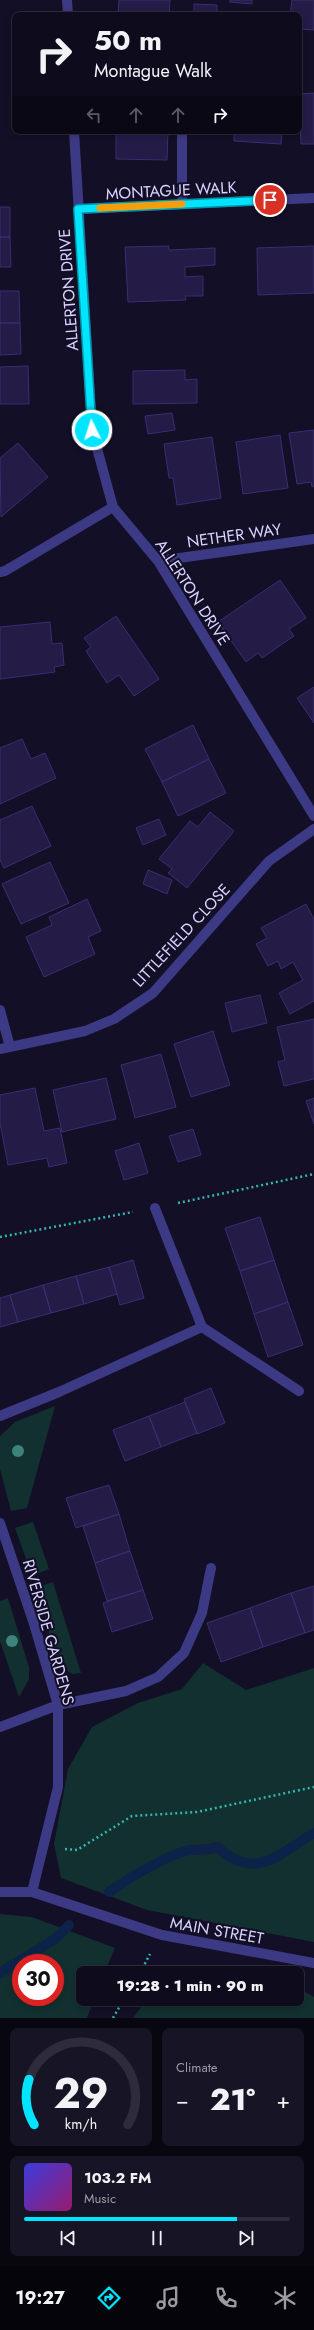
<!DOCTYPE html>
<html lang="en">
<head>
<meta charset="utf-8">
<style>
	body { margin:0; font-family:Jost,sans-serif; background:#171425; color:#f1f3f6; height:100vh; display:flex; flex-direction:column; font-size:15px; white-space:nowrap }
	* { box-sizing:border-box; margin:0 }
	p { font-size:13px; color:#9b9ba3 }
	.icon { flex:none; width:22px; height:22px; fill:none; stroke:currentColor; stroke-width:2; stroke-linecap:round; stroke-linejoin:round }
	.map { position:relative; height:2018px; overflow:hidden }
	.drawer { display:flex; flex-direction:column; gap:10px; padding:10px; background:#08060f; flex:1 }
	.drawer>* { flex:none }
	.guide { position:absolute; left:12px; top:12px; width:290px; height:122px; border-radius:8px; box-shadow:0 2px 6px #0003,0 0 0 1px #2e2b3b; background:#0e0b1c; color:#f1f3f6; overflow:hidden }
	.speed { position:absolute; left:12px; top:1954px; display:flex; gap:8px; font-size:20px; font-weight:700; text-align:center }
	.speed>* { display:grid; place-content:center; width:52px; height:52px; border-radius:50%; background:#0e0b1c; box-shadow:0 2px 6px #0003,0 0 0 1px #2e2b3b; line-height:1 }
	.speed .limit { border:6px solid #d22; background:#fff; color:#111 }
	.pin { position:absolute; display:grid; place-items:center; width:34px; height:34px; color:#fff; margin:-17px; border:2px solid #fff; border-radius:50%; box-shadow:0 1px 4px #0007 }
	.me { position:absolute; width:44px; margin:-22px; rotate:356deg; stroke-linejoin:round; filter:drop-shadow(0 0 3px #0008) }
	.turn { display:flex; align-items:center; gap:14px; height:84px; padding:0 16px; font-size:18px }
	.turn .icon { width:52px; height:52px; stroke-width:2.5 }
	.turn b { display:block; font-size:28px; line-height:34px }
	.lanes { display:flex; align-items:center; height:38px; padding:0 16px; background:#0003; justify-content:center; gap:20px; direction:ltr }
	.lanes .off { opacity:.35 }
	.big { font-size:30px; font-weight:800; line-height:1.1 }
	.drawer .tile { flex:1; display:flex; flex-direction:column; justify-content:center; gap:6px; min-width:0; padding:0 14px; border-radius:8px; background:#171425 }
	.drawer .dial { align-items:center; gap:0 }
	.dial svg { height:104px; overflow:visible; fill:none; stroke:#2e2b3b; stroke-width:7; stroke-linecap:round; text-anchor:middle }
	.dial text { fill:#f1f3f6; stroke:none }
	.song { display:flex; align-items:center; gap:12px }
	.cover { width:48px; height:48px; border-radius:6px; background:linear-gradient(135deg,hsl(240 70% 55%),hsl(320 70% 35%)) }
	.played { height:4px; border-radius:2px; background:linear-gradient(90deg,#00e5ff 80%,#2e2b3b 80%) }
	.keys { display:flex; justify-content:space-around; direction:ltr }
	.heat { display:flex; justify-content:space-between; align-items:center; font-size:22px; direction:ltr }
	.drawer .tiles { flex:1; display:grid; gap:10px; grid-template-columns:1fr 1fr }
	.tile:last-child { grid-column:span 2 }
	.trip { position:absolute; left:76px; top:1966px; width:228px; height:40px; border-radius:8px; background:#0e0b1c; box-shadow:0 2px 6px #0003,0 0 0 1px #2e2b3b; font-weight:800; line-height:40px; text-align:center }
	.tab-bar { display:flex; height:64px; justify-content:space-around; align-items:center; background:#06040b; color:#9b9ba3 }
	.tab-bar .icon { width:28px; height:28px }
	.tab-bar .active { color:#00e5ff }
	.tab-bar b { font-size:18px; color:#f1f3f6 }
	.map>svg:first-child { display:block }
	.green { fill:#12302f; fill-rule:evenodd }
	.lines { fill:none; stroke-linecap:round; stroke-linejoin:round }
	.stream { stroke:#0c2248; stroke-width:10 }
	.building { fill:#241b47; stroke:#3b2d73 }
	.path { stroke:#2fb8b0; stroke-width:2.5; stroke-dasharray:2 3; stroke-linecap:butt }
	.minor { stroke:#3d3a85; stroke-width:10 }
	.tree { fill:#3d827b }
	.route-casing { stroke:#0095a6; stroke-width:10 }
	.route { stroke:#00e5ff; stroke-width:7 }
	.slow { stroke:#f59e0b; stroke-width:7 }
	.labels { text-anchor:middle; stroke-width:4; stroke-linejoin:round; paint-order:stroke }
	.street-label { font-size:16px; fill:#d9d4ff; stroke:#130f26 }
</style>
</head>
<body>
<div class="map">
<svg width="314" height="2018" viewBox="0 0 314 2018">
	<rect width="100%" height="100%" fill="#130f26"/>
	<!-- green -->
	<path class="green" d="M55,1406L27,1508L11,1511L0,1469V1436L15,1422Z
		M33,1522L49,1569L32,1576L15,1528Z
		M53,1582L81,1673L72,1674L56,1663L38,1587Z
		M8,1598L29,1667V1679L19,1697L0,1641V1601Z
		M203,1663L246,1690L314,1668V1942L147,1910L61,1878L54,1844L68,1769L92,1727L138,1703L182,1689Z
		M0,1914L32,1917L115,1948L104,1973H83V1999H94L87,2018H0ZM21,1963H55V1997H21Z
		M179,1966L221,1973H170Z
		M297,1987L314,1997V2018H133L147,1999H297Z"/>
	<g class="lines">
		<!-- stream -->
		<path class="stream" d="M109,1892C131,1877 161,1858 186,1851C196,1848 207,1851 217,1847C256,1882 279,1854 314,1833
			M0,1973L55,1939L69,1925"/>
	</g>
	<!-- building -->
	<path class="building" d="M119,0H170L169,15H118Z
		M230,0H252V4L230,2Z
		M292,0H314V30L299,29V15H290Z
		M194,4L217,5V15H194Z
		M314,93V144H301L299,94Z
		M116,131H168L167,160L116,159Z
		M234,131H282L281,144L234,141Z
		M0,207H10V237H0Z
		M0,237H10L11,267H0Z
		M169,246V250L215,248V265L185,267V277L203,276V296H185L186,300L128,302L125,247Z
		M314,246V293L258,295L257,248Z
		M0,291H19L20,323H0Z
		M0,323H20L21,354L0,355Z
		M28,366L29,404H0V367Z
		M185,370V380L197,379V403L133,404V371Z
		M172,413L175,430L148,434L145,416Z
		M314,430V486L312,487L311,482L297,484L289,433Z
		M280,435L288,488L243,494L236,442Z
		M212,437L221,498L177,505L173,478H169L164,444Z
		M18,443L48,477L1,517L0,458Z
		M280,580L306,618L289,629L294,636L262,658L258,653L246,662L218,622Z
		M116,616L159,679L134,696L119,675L107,683L86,651L91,647L84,638Z
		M50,622L52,644L62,643L64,665L54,667L55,672L0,679V627Z
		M314,687V723L297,698Z
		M193,725L209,759L162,782L145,749Z
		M22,739L31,759L45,753L56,778L0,804V748Z
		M209,759L226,793L178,816L162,782Z
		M32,806L51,846L4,868L0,860V820Z
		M210,812L234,831L187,888L168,873L172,869L159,859L190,821L198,827Z
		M159,819L166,835L143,845L136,828Z
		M50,862L69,903L21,924L2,884Z
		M148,870L172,880L167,894L143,884Z
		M87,899L101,931L88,937L95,954L44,977L26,937L52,925L49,917Z
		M306,904L314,919V1001L290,1014L279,993L303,980L293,962L281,969L278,961L268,966L256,944L267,938L261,928Z
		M260,995L267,1023L232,1032L225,1003Z
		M314,1019V1079L284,1086L278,1062L285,1060L277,1027Z
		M213,1031L230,1085L191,1097L174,1044Z
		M161,1054L176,1107L135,1118L121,1065Z
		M106,1078L116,1119L62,1132L53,1090Z
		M35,1088L44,1131L60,1128L67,1163L49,1167L47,1158L8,1165L0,1123V1095Z
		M314,1098V1124L306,1101Z
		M193,1129L201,1155L178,1162L169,1136Z
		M139,1143L148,1173L124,1180L115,1151Z
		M260,1217L274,1260L240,1271L225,1228Z
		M133,1260L144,1298L120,1305L109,1267Z
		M274,1260L288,1302L254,1314L240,1271Z
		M109,1267L117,1294L84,1304L76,1276Z
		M76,1276L84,1304L51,1313L43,1285Z
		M43,1285L51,1313L18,1322L10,1295Z
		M10,1295L18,1322L0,1327V1298Z
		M288,1302L303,1345L268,1357L254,1314Z
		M211,1388L225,1423L197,1434L184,1399Z
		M185,1402L197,1433L161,1447L149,1416Z
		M149,1416L161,1447L125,1461L113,1430Z
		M109,1485L119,1514L76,1528L66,1498Z
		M119,1514L130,1551L95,1563L83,1526Z
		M130,1551L143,1590L107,1601L95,1563Z
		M314,1586V1630L305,1633L291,1593Z
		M143,1590L153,1619L112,1632L103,1603Z
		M291,1593L305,1633L263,1647L250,1608Z
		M250,1608L263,1647L221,1662L207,1623Z"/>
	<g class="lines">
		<!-- path -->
		<path class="path" d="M178,1203L314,1174
			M0,1237L133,1212
			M65,1849L77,1850L132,1816L197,1812L314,1787
			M140,1973L150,1954
			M113,2018L124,1999"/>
		<!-- minor -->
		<path class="minor" d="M67,0L68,15
			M74,131L92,430L113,507L158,561L314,816
			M182,204V134
			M78,209L314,198
			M158,561L314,539
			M0,572L5,571L113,507
			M0,1010L10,1047
			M0,1049L85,1031L114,1019L153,993L269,861L314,829
			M155,1208L202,1327L299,1391
			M0,1416L59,1392L202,1327
			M0,1523L34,1624L58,1705V1787L32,1892
			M0,1727L58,1705L126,1691L158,1677L184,1653L202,1613L211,1568
			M0,1892H32L162,1935L314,1963"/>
	</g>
	<!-- trees -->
	<g class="tree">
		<circle cx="18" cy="1451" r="6"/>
		<circle cx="12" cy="1641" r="6"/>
	</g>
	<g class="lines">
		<!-- route casing -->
		<g class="route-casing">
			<path id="route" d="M92,430L78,209L270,200"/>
		</g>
		<!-- route -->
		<use href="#route" class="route"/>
		<!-- slow -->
		<path class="slow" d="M100,208L182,204"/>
	</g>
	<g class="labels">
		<!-- street labels -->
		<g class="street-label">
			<text transform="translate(171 190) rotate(-3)" y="6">MONTAGUE WALK</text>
			<text transform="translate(68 290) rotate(-94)" y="6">ALLERTON DRIVE</text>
			<text transform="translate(234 535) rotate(-8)" y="6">NETHER WAY</text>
			<text transform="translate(193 592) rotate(57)" y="6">ALLERTON DRIVE</text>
			<text transform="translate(181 935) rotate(-47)" y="6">LITTLEFIELD CLOSE</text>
			<text transform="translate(49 1632) rotate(74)" y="6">RIVERSIDE GARDENS</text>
			<text transform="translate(217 1930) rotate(10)" y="6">MAIN STREET</text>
		</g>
	</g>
</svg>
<div class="speed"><div class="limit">30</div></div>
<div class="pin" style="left:270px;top:200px;background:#d93025"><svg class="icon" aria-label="arrive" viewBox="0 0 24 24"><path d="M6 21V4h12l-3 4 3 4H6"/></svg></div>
<svg class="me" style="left:92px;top:430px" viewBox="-20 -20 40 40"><circle r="17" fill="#00e5ff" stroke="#fff" stroke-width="3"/><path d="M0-11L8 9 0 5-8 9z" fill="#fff"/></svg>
<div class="trip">19:28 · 1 min · 90 m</div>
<div class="guide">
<div class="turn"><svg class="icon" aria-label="right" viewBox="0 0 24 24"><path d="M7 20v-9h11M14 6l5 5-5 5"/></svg><div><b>50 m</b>Montague Walk</div></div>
<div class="lanes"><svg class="icon off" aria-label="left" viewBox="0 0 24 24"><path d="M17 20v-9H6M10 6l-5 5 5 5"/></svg><svg class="icon off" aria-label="ahead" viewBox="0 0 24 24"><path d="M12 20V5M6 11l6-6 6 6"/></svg><svg class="icon off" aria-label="ahead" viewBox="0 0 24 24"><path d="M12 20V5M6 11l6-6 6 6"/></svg><svg class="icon" aria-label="right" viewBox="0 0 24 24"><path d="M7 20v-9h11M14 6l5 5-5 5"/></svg></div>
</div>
</div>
<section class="drawer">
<div class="tiles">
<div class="tile dial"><svg viewBox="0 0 100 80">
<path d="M14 69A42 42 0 1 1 86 69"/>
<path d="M14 69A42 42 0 0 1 10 34" stroke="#00e5ff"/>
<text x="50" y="56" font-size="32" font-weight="700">29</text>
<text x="50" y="72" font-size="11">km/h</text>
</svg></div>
<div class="tile"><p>Climate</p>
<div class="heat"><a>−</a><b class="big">21°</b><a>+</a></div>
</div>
<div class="tile">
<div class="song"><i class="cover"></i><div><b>103.2 FM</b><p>Music</p></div></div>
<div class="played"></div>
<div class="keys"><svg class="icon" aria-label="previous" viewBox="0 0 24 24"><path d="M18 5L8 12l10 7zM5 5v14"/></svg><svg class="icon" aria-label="pause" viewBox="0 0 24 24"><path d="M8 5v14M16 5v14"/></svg><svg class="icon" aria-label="next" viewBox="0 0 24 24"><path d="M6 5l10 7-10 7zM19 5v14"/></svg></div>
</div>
</div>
</section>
<nav class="tab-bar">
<b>19:27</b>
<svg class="icon active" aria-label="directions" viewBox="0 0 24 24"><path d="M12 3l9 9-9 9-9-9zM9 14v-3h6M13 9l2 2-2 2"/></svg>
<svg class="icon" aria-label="music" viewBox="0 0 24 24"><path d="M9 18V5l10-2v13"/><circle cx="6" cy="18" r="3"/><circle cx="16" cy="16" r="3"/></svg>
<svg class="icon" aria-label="phone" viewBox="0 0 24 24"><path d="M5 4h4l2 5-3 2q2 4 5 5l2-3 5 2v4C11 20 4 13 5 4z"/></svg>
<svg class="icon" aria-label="climate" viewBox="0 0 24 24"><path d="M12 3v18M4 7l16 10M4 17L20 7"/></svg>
</nav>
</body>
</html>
